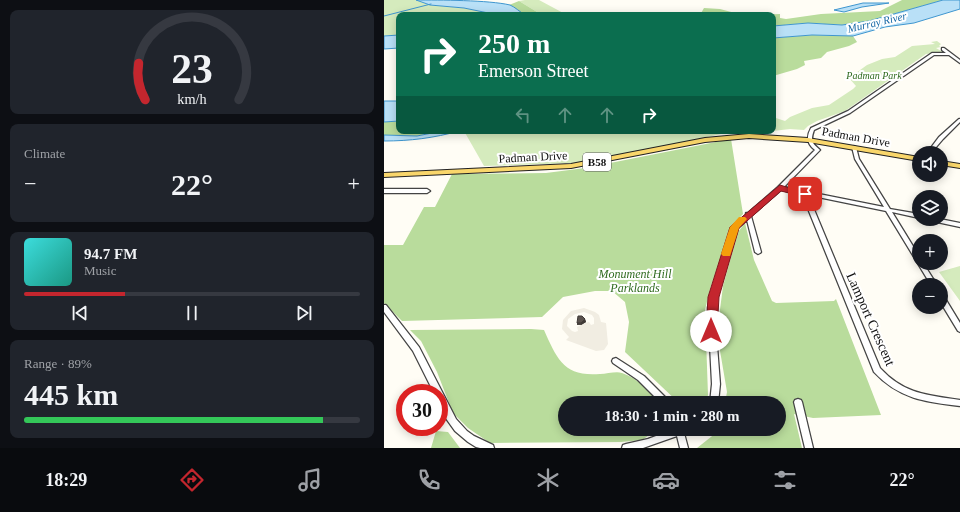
<!DOCTYPE html>
<html lang="en">
<head>
<meta charset="utf-8">
<style>
	body { margin:0; font-family:Georgia,serif; background:#20242c; color:#f1f3f6; height:100vh; display:flex; flex-direction:column; font-size:15px; white-space:nowrap }
	* { box-sizing:border-box; margin:0 }
	p { font-size:13px; color:#9ea1a6 }
	.icon { flex:none; width:22px; height:22px; fill:none; stroke:currentColor; stroke-width:2; stroke-linecap:round; stroke-linejoin:round }
	.map { position:relative; flex:1; overflow:hidden }
	.sheet { display:flex; flex-direction:column; gap:10px; padding:10px; background:#0d0f14; width:384px }
	.sheet>* { flex:none }
	.hud { position:absolute; left:12px; top:12px; width:380px; height:122px; border-radius:8px; box-shadow:0 2px 10px #0003; background:#0b6e4f; color:#fff; overflow:hidden }
	.buttons { position:absolute; left:528px; top:146px; display:grid; gap:8px }
	.buttons a { display:grid; place-items:center; width:36px; height:36px; border-radius:50%; background:#171b24; box-shadow:0 2px 10px #0003; font-size:20px }
	.speed { position:absolute; left:12px; top:384px; display:flex; gap:8px; font-size:20px; font-weight:700; text-align:center }
	.speed>* { display:grid; place-content:center; width:52px; height:52px; border-radius:50%; background:#171b24; box-shadow:0 2px 10px #0003; line-height:1 }
	.speed .limit { border:6px solid #d22; background:#fff; color:#111 }
	.pin { position:absolute; display:grid; place-items:center; width:34px; height:34px; color:#fff; margin:-17px; border-radius:8px; box-shadow:0 2px 6px #0006 }
	.me { position:absolute; width:44px; margin:-22px; rotate:0deg; stroke-linejoin:round; filter:drop-shadow(0 0 3px #0008) }
	.turn { display:flex; align-items:center; gap:14px; height:84px; padding:0 16px; font-size:18px }
	.turn .icon { width:52px; height:52px; stroke-width:2.5 }
	.turn b { display:block; font-size:28px; line-height:34px }
	.lanes { display:flex; align-items:center; height:38px; padding:0 16px; background:#0003; justify-content:center; gap:20px; direction:ltr }
	.lanes .off { opacity:.35 }
	.big { font-size:30px; font-weight:800; line-height:1.1 }
	.sheet .card { flex:1; display:flex; flex-direction:column; justify-content:center; gap:6px; min-width:0; padding:0 14px; border-radius:8px; background:#20242c }
	.sheet .dial { align-items:center; gap:0 }
	.dial svg { height:104px; overflow:visible; fill:none; stroke:#363941; stroke-width:7; stroke-linecap:round; text-anchor:middle }
	.dial text { fill:#f1f3f6; stroke:none }
	.song { display:flex; align-items:center; gap:12px }
	.cover { width:48px; height:48px; border-radius:6px; background:linear-gradient(135deg,hsl(180 70% 55%),hsl(170 70% 35%)) }
	.played { height:4px; border-radius:2px; background:linear-gradient(90deg,#c4262e 30%,#363941 30%) }
	.keys { display:flex; justify-content:space-around; direction:ltr }
	.heat { display:flex; justify-content:space-between; align-items:center; font-size:22px; direction:ltr }
	.charge { height:6px; border-radius:3px; background:linear-gradient(90deg,#34c759 89%,#363941 0) }
	.trip { position:absolute; left:174px; top:396px; width:228px; height:40px; border-radius:20px; background:#171b24; box-shadow:0 2px 10px #0003; font-weight:800; line-height:40px; text-align:center }
	.tabs { display:flex; height:64px; justify-content:space-around; align-items:center; background:#090b0e; color:#9ea1a6 }
	.tabs .icon { width:28px; height:28px }
	.tabs .selected { color:#c4262e }
	.tabs b { font-size:18px; color:#f1f3f6 }
	main { display:flex; flex:1; min-height:0 }
	.map>svg:first-child { display:block }
	.green { fill:#d5ebbd }
	.forest { fill:#b9dc9c }
	.plaza { fill:#f1ede2; fill-rule:evenodd }
	.water { fill:#b9e0f7; stroke:#3f96cf }
	.lines { fill:none; stroke-linecap:round; stroke-linejoin:round }
	.stream { stroke:#3f96cf; stroke-width:1 }
	.minor-casing { stroke:#444; stroke-width:2.5 }
	.primary-casing { stroke:#222; stroke-width:2 }
	.minor { fill:#fff; fill-rule:evenodd }
	.primary { fill:#f9d66b; fill-rule:evenodd }
	.wall { fill:#4d4742 }
	.shaded-wall { fill:#3f3936 }
	.building { fill:#5a524d; stroke:#3f3936 }
	.route { fill:#c4262e; stroke:#7f191e }
	.slow { fill:#f59e0b }
	.labels { text-anchor:middle; stroke-width:4; stroke-linejoin:round; paint-order:stroke }
	.far-park-label { font-size:10px; font-style:italic; fill:#2f6b1f; stroke:#fff }
	.far-water-label { font-size:11px; font-style:italic; fill:#1768a6; stroke:#fff }
	.shield { fill:#fff; stroke:#585858; stroke-width:1 }
	.shield-label { font-size:11px; font-weight:bold; fill:#111 }
	.street-label { font-size:12px; fill:#111; stroke:#fff }
	.park-label { font-size:12px; font-style:italic; fill:#2f6b1f; stroke:#fff }
	.near-street-label { font-size:14px; fill:#111; stroke:#fff }
</style>
</head>
<body>
<main>
<section class="sheet">
<div class="card dial"><svg viewBox="0 0 100 80">
<path d="M14 69A42 42 0 1 1 86 69"/>
<path d="M14 69A42 42 0 0 1 9 41" stroke="#c4262e"/>
<text x="50" y="56" font-size="32" font-weight="700">23</text>
<text x="50" y="72" font-size="11">km/h</text>
</svg></div>
<div class="card"><p>Climate</p>
<div class="heat"><a>−</a><b class="big">22°</b><a>+</a></div>
</div>
<div class="card">
<div class="song"><i class="cover"></i><div><b>94.7 FM</b><p>Music</p></div></div>
<div class="played"></div>
<div class="keys"><svg class="icon" aria-label="previous" viewBox="0 0 24 24"><path d="M18 5L8 12l10 7zM5 5v14"/></svg><svg class="icon" aria-label="pause" viewBox="0 0 24 24"><path d="M8 5v14M16 5v14"/></svg><svg class="icon" aria-label="next" viewBox="0 0 24 24"><path d="M6 5l10 7-10 7zM19 5v14"/></svg></div>
</div>
<div class="card"><p>Range · 89%</p><b class="big">445 km</b><div class="charge"></div></div>
</section>
<div class="map">
<svg width="576" height="448" viewBox="0 0 576 448">
	<rect width="100%" height="100%" fill="#fffdf5"/>
	<!-- green -->
	<path class="green" d="M0,0H32L46,5L80,8L114,15H15V35L0,36Z
		M141,0H155L183,15H158L135,1Z
		M553,41L557,44L555,46L557,47L552,48L559,52L542,54L461,111L433,121L424,126L420,130L406,129L389,131V117L401,121L406,117L428,108L445,105L469,89L472,86L465,78L483,65L498,59L511,57L528,46L551,44L547,42Z
		M80,131H389L377,134H337L233,156L191,163L100,166Z
		M576,266V301L555,272Z"/>
	<!-- forest -->
	<path class="forest" d="M518,0H559L485,21L458,25L424,23L389,26V15H370L396,14V18L402,19L437,14L496,11Z
		M135,1L158,15H141L125,5Z
		M320,8L336,9L351,13L316,15Z
		M428,35L469,36L473,42L465,46L443,52L437,58L420,61L421,65L413,69L389,76V38Z
		M15,121V131H58L33,136L0,135V122Z
		M347,139L359,214L347,227L326,289L321,310L324,395L321,403H295L241,352L245,322L241,302L228,291H211L179,297L158,317L18,321L0,303V245H19L40,207H51L68,174L162,173L201,168Z
		M361,223L370,260L388,301L392,303L450,301L452,299L497,415L429,418L410,414L418,448H313L337,429H395V403H341L343,392L333,333L339,286L354,232Z
		M147,329L160,330C173,359 180,377 216,374C223,374 232,371 238,373C253,378 266,391 276,403H181V429H274L258,440L237,442L106,443L84,428L69,413L53,372L37,341L26,330Z
		M52,431L64,432L76,448H47Z"/>
	<!-- plaza -->
	<path class="plaza" d="M200,308L211,312L215,315L217,322L222,323L224,344L220,350L212,351L182,340L185,337L178,329L179,320L187,311ZM200,312L208,315L210,318V324L207,325L205,322L201,323L193,327L194,331L191,332L188,331L183,326L184,319L191,314Z"/>
	<!-- water -->
	<path class="water" d="M32,0C55,0 105,0 126,5C131,7 136,12 141,15H114L80,8L46,5Z
		M559,0H576V9L530,23L501,27L469,36L428,35L389,38V26L424,23L458,25L485,21Z
		M479,3H505L478,7L460,12L450,10Z
		M15,35V48L0,49V36Z
		M0,101H15V121L0,122Z
		M58,131H75C50,138 26,141 0,141V135L33,136Z"/>
	<g class="lines">
		<!-- stream -->
		<path class="stream" d="M0,16L47,4"/>
		<!-- minor casing -->
		<g class="minor-casing">
			<path id="minor" d="M558,48H560L576,60V63L565,55H550L466,113L430,130C426,141 428,143 436,150L400,187L500,207L471,159L468,147L470,146L472,147L475,159L506,209L535,214V218L508,212L535,256V263H539L553,285H547L502,211L424,195L496,368C520,394 543,395 576,400V406C542,402 515,399 490,372L418,194L397,190L367,216L377,252L376,253L374,254L371,252L363,220L354,228L330,307L336,384L334,403H326L328,384L324,307L348,227L362,215V213H364L394,187L431,150C423,144 422,137 427,128L464,111L548,53H562L558,50Z
				M575,119H576V122L559,139L547,153H543L555,137Z
				M0,189H43L46,191L43,193H0Z
				M545,219H556L576,223V227L548,221Z
				M557,295H559L576,323V332L574,331L557,303Z
				M0,305H2L35,347L72,419L83,431L90,436L109,445L110,448H96L92,447L84,442L71,431L61,417L55,404V393H50L29,351L0,312Z
				M232,358L260,376L285,401L286,403H277L254,380L229,363L228,361L229,359Z
				M414,399L417,400L418,402L429,448H421L410,402L411,400Z
				M291,429H305L304,432L300,433L304,448H296L293,436L259,448H238L239,445L242,444L264,439Z"/>
		</g>
		<!-- primary casing -->
		<g class="primary-casing">
			<path id="primary" d="M365,134L424,138L535,157V161L424,142L365,138L321,142L187,168L0,177V173L187,164L321,138Z
				M557,161L576,164V168L557,165Z"/>
		</g>
		<!-- minor -->
		<use href="#minor" class="minor"/>
		<!-- primary -->
		<use href="#primary" class="primary"/>
	</g>
	<!-- wall -->
	<path class="wall" d="M201,319L202,322L197,325H193V323Z"/>
	<!-- shaded-wall -->
	<path class="shaded-wall" d="M201,319L202,322L197,325V323Z"/>
	<!-- building -->
	<path class="building" d="M194,316H198L201,319L197,323H193Z"/>
	<!-- route -->
	<path class="route" d="M396,185L425,194L421,197L397,191L355,228L335,297L333,331L331,334H323L322,331L324,297L346,227Z"/>
	<!-- slow -->
	<path class="slow" d="M355,217H361L363,219L355,228L346,256H339L337,254L346,227Z"/>
	<g class="labels">
		<!-- far-park labels -->
		<g class="far-park-label">
			<text x="490" y="79">Padman Park</text>
		</g>
		<!-- far-water labels -->
		<g class="far-water-label">
			<text transform="translate(493 22) rotate(-13)" y="4">Murray River</text>
		</g>
		<!-- shield labels -->
		<rect class="shield" x="199" y="153" width="28" height="18" rx="3"/>
		<g class="shield-label">
			<text x="213" y="166">B58</text>
		</g>
		<!-- street labels -->
		<g class="street-label">
			<text transform="translate(472 137) rotate(10)" y="4">Padman Drive</text>
			<text transform="translate(149 157) rotate(-3)" y="4">Padman Drive</text>
		</g>
		<!-- park labels -->
		<g class="park-label">
			<text x="251" y="278">Monument Hill<tspan x="251" dy="14">Parklands</tspan></text>
		</g>
		<!-- near-street labels -->
		<g class="near-street-label">
			<text transform="translate(487 319) rotate(66)" y="5">Lamport Crescent</text>
		</g>
	</g>
</svg>
<div class="buttons">
<a><svg class="icon" aria-label="sound" viewBox="0 0 24 24"><path d="M4 9h4l5-4v14l-5-4H4zM17 9q2 3 0 6"/></svg></a>
<a><svg class="icon" aria-label="layers" viewBox="0 0 24 24"><path d="M12 4l9 5-9 5-9-5zM3 14l9 5 9-5"/></svg></a>
<a>+</a>
<a>−</a>
</div>
<div class="speed"><div class="limit">30</div></div>
<div class="pin" style="left:421px;top:194px;background:#d93025"><svg class="icon" aria-label="arrive" viewBox="0 0 24 24"><path d="M6 21V4h12l-3 4 3 4H6"/></svg></div>
<svg class="me" style="left:327px;top:331px" viewBox="-20 -20 40 40"><circle r="19" fill="#fff"/><path d="M0-13L10 11 0 6-10 11z" fill="#c4262e"/></svg>
<div class="trip">18:30 · 1 min · 280 m</div>
<div class="hud">
<div class="turn"><svg class="icon" aria-label="right" viewBox="0 0 24 24"><path d="M7 20v-9h11M14 6l5 5-5 5"/></svg><div><b>250 m</b>Emerson Street</div></div>
<div class="lanes"><svg class="icon off" aria-label="left" viewBox="0 0 24 24"><path d="M17 20v-9H6M10 6l-5 5 5 5"/></svg><svg class="icon off" aria-label="ahead" viewBox="0 0 24 24"><path d="M12 20V5M6 11l6-6 6 6"/></svg><svg class="icon off" aria-label="ahead" viewBox="0 0 24 24"><path d="M12 20V5M6 11l6-6 6 6"/></svg><svg class="icon" aria-label="right" viewBox="0 0 24 24"><path d="M7 20v-9h11M14 6l5 5-5 5"/></svg></div>
</div>
</div>
</main>
<nav class="tabs">
<b>18:29</b>
<svg class="icon selected" aria-label="directions" viewBox="0 0 24 24"><path d="M12 3l9 9-9 9-9-9zM9 14v-3h6M13 9l2 2-2 2"/></svg>
<svg class="icon" aria-label="music" viewBox="0 0 24 24"><path d="M9 18V5l10-2v13"/><circle cx="6" cy="18" r="3"/><circle cx="16" cy="16" r="3"/></svg>
<svg class="icon" aria-label="phone" viewBox="0 0 24 24"><path d="M5 4h4l2 5-3 2q2 4 5 5l2-3 5 2v4C11 20 4 13 5 4z"/></svg>
<svg class="icon" aria-label="climate" viewBox="0 0 24 24"><path d="M12 3v18M4 7l16 10M4 17L20 7"/></svg>
<svg class="icon" aria-label="car" viewBox="0 0 24 24"><path d="M5 17H2v-5l4-1 3-4h7l3 4 3 1v5h-3M9 17h6M6 11h13"/><circle cx="7" cy="17" r="2"/><circle cx="17" cy="17" r="2"/></svg>
<svg class="icon" aria-label="filters" viewBox="0 0 24 24"><path d="M4 7h16M4 17h16"/><circle cx="9" cy="7" r="2"/><circle cx="15" cy="17" r="2"/></svg>
<b>22°</b>
</nav>
</body>
</html>
